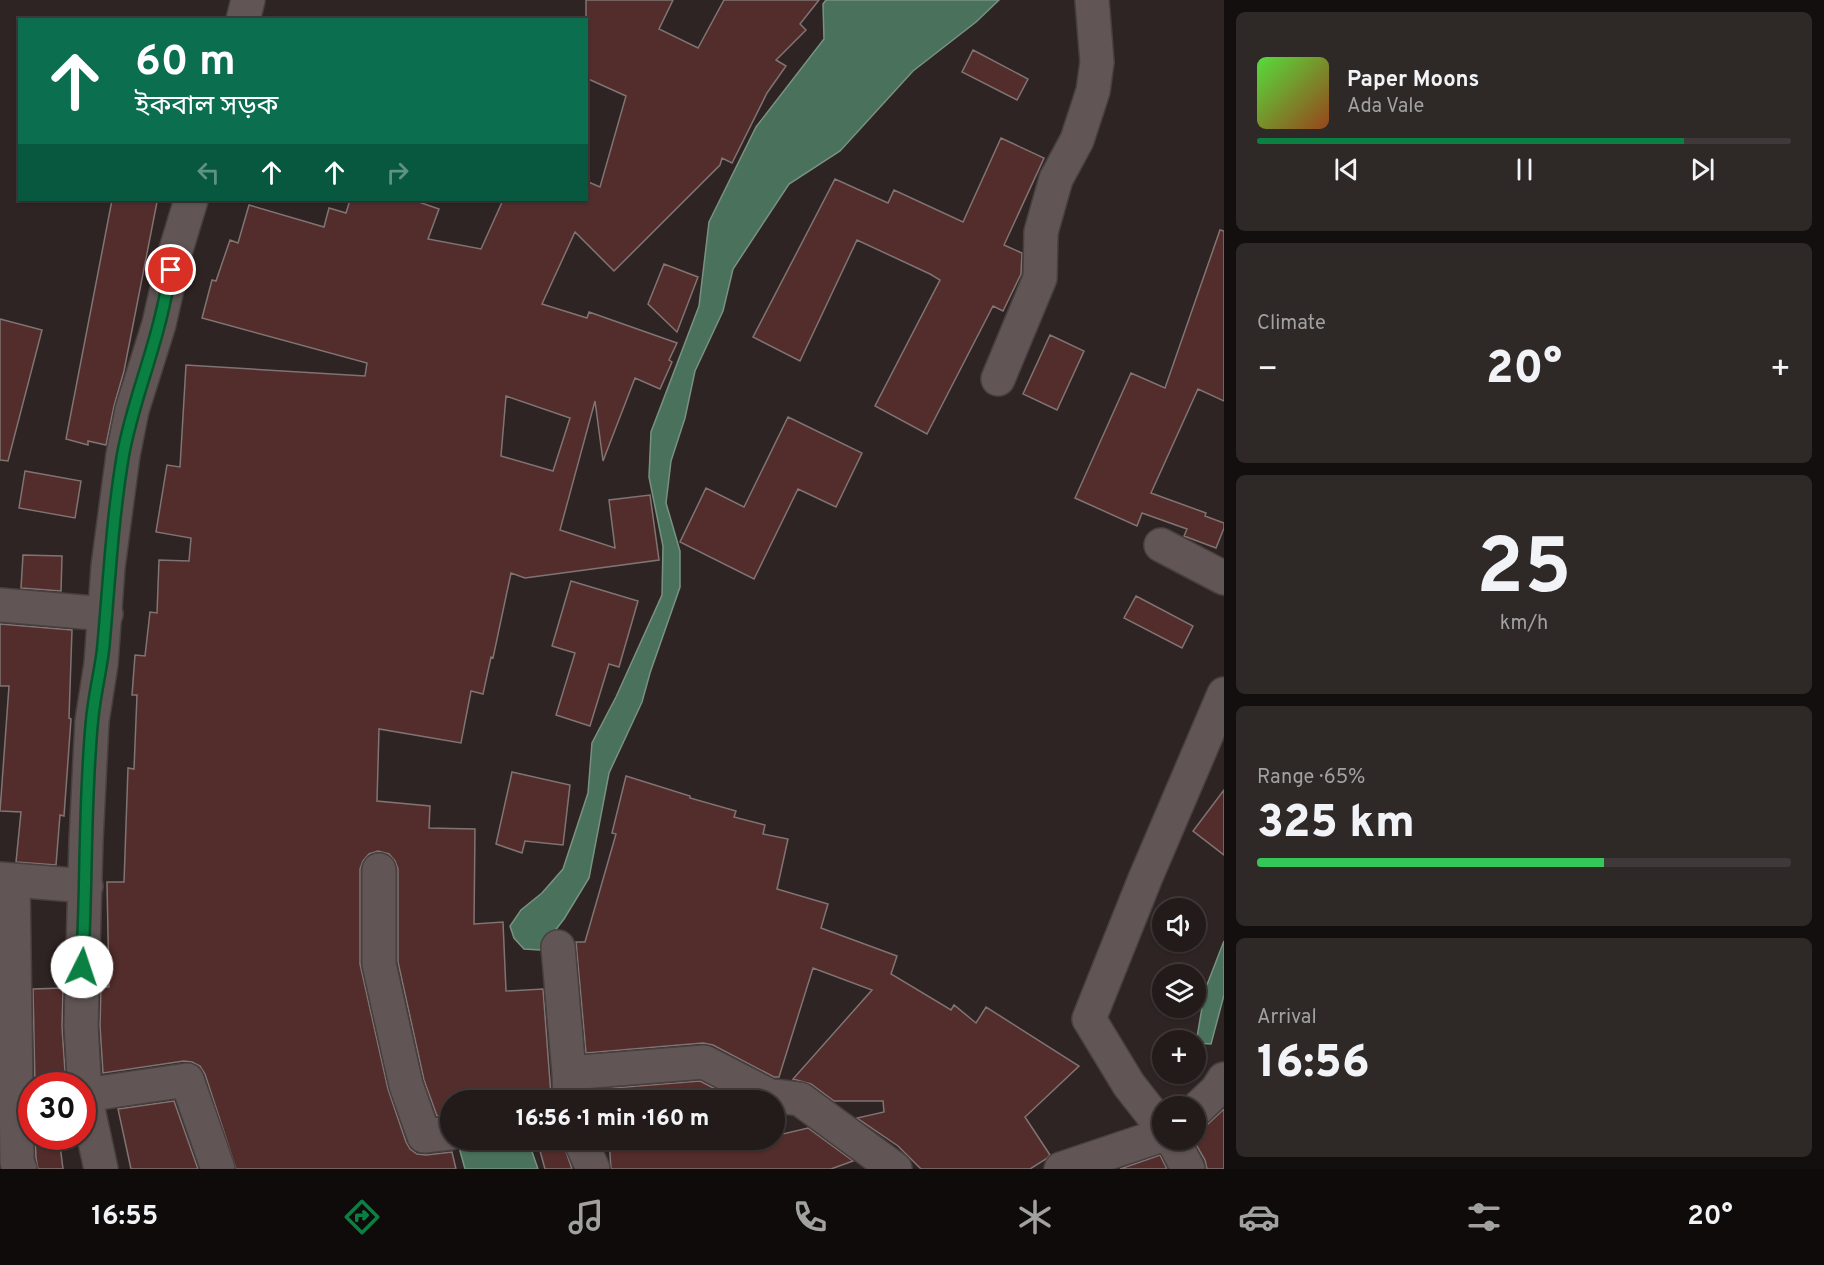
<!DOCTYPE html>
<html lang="en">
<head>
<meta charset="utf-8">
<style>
	body { margin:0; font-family:Overpass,"Noto Sans Bengali",sans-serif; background:#2e2827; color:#f1f3f6; height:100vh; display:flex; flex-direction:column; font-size:22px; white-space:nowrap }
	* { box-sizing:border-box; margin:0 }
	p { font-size:20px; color:#a2a1a2 }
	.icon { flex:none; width:33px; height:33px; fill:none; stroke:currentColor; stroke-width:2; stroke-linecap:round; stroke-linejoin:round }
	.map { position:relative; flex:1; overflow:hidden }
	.details { display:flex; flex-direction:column; gap:12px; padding:12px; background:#130f0e; width:600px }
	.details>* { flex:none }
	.top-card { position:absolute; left:18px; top:18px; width:570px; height:183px; border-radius:0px; box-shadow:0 2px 4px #0004,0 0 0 2px #3f3939; background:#0b6e4f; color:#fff; overflow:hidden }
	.controls { position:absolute; left:1152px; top:898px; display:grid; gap:12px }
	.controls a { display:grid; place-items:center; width:54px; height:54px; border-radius:50%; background:#221b1a; box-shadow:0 2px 4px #0004,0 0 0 2px #3f3939; font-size:30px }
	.speed { position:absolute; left:18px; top:1072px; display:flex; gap:12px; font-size:30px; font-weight:700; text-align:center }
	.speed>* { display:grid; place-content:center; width:78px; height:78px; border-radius:50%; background:#221b1a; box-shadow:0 2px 4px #0004,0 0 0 2px #3f3939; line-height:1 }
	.speed .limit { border:9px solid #d22; background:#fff; color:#111 }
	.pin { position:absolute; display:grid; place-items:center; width:51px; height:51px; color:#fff; margin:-26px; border:3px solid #fff; border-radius:50%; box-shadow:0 2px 6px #0007 }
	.me { position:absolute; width:66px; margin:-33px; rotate:4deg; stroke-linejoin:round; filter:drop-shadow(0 0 4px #0008) }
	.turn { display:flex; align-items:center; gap:21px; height:126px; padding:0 18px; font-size:27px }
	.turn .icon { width:78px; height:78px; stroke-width:2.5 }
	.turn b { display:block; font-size:42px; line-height:51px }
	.lanes { display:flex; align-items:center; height:57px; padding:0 18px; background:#0003; justify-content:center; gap:30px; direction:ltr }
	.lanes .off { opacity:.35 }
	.big { font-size:45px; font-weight:800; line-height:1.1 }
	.details .card { flex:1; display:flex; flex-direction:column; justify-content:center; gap:9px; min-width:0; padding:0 21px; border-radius:9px; background:#2e2827 }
	.details .dial { align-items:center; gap:0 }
	.dial b { font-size:78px; line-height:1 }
	.song { display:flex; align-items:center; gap:18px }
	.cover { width:72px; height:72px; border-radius:9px; background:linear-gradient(135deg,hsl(110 70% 55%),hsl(20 70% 35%)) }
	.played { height:6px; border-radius:3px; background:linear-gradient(90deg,#0b8043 80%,#3f3939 80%) }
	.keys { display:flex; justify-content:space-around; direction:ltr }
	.heat { display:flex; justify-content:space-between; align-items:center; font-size:33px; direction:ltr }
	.charge { height:9px; border-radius:4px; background:linear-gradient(90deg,#34c759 65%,#3f3939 0) }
	.trip { position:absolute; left:440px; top:1090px; width:345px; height:60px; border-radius:30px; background:#221b1a; box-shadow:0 2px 4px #0004,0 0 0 2px #3f3939; font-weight:800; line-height:60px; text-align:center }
	.tabs { display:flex; height:96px; justify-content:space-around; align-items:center; background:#0e0b0a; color:#a2a1a2 }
	.tabs .icon { width:42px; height:42px }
	.tabs .active { color:#0b8043 }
	.tabs b { font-size:27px; color:#f1f3f6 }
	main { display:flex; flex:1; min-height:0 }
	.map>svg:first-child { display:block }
	.water { fill:#4a715b; stroke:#789282; stroke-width:1.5 }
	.building { fill:#532d2c; stroke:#807473; stroke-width:1.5; fill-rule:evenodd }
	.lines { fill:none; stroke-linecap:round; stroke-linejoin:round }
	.street-casing { stroke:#483f3f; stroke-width:36 }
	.street { stroke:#615655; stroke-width:33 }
	.route-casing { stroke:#07532c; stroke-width:15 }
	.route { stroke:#0b8043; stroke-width:10 }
</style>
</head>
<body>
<main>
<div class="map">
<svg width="1224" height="1169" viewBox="0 0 1224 1169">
	<rect width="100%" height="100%" fill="#2e2423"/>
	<!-- water -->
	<path class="water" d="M826,0H999L976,22L913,71L840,151L789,184L733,269L723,311L695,371L685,418L671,461L666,503L680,551V587L650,673L642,702L609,773L589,878L564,919L540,950L524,949L514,938L510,926L521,910L542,893L563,869L588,793L592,743L616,697L662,595L663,546L649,477L651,432L699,306L709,222L756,127L824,39L823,4Z
		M1224,941V995L1211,1044L1196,1043L1205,990Z
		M457,1140H528L538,1169H465Z"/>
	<!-- building -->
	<path class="building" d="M586,0H673L659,29L698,48L724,0H819L800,24L806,30L776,60L786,66L767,93L732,163L722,158L720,165L614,271L575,232L542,304L587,318L589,312L677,343L669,360L672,362L660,389L635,378L603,461L595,401L560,530L615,548L609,500L650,495L659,560L525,578L511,573L493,658L491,657L483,694L471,691L461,743L379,729L377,801L430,806L429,828L475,829L474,924L503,922L506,991L543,989L551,1095L508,1093L509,1101H450V1115L437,1116L424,1080L398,962V869L395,861L389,854L378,851L369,854L363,861L360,869V964L388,1089L406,1142L410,1149L417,1154L426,1155L452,1152L456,1169H236L205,1074L200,1066L192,1062L184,1061L103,1073L100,1026L101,987H109L107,882H124L128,768L134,769L137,695H132L135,655L145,656L150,612L157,613L159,560L189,561L191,538L156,532L167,465L180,467L186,365L365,376L367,363L202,318L212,280L216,281L230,240L238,243L249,205L324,227L329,208L346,213L350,200H413L439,209L428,239L481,249L503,200H586V181L600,187L626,96L586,78ZM506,396L570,418L553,471L501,456Z
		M973,50L1028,79L1017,100L962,72Z
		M1001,138L1044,158L1004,245L1022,253L1021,274L1003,311L993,306L927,434L875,406L940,280L930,274L857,240L800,361L753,337L835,179L888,203L894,190L963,222Z
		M112,200H143L157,202L124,371L114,406L106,445L88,441V445L66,439Z
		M1220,230L1224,231V401L1198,389L1151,493L1206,513L1205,516L1224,523V528L1216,548L1184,536L1187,529L1142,513L1137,526L1075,498L1131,373L1165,388Z
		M664,264L698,277L677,332L648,304Z
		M0,319L42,330L8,461L0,460Z
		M1050,335L1084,351L1057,410L1023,394Z
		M788,417L862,453L836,507L798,489L754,579L680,542L706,488L744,507Z
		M25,471L81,481L75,518L19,508Z
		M23,555L62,556L61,591L21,588Z
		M571,581L638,601L619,667L609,664L590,726L556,715L575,653L552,646Z
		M1136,596L1193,626L1182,648L1124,618Z
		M0,624L72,630L69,718L71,719L64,816L60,815L56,865L16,862L21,812L0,811L9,686H0Z
		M512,772L570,785L563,845L525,841L522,853L496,844Z
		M626,776L690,796V798L736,811L734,817L765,825L763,834L788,839L777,889L828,904L821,928L897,956L891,974L951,1010L954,1005L976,1023L986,1007L1079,1066L1025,1117L1050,1155L1046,1159L1030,1169H921L898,1146L857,1118L884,1112L883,1101H834L811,1084L793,1079L872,990L813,968L779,1077H774L713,1045L703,1043L586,1053L576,942H585L616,834L612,833Z
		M1224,790V855L1193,831Z
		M63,988L62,1027L66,1086H35L33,989Z
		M700,1081L739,1101H589L588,1090Z
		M174,1101L198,1169H131L118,1109Z
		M1224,1109V1169H1207L1205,1160L1194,1141L1196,1128H1201L1208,1124Z
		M808,1128L853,1161L831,1169H611L609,1140H702L704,1151L755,1140H774V1136Z
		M35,1137H59L63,1169H38L36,1158Z
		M537,1140H562L572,1169H545Z
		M1160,1155L1167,1169H1120Z"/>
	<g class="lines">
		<!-- street casing -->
		<g class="street-casing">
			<path id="street" d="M243,20L248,0
				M998,379L1040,278L1041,232L1056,179L1077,140L1093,91L1097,62L1092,0
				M1161,545L1224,578
				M0,605L106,614
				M379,870V964L406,1085L424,1136L450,1133
				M0,879L86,886
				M13,880L17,1162L20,1169
				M558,947L569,1073L704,1062L768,1095L800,1099L895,1169
				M569,1073L570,1101
				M85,1095L187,1080L218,1169
				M1196,1110L1217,1090L1224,1079
				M1162,1127L1129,1085L1089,1019L1145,879L1224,694
				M580,1140L593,1169
				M1173,1140L1188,1169
				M101,1169L85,1095L81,1026L86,841L92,721L101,664L108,567L123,455L132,410L159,324L175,253L191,200
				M1061,1169L1162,1135"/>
		</g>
		<!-- street -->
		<use href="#street" class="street"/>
	</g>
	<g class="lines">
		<!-- route casing -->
		<g class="route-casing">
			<path id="route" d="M82,967C87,885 84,803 92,721C94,697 100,674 103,650C109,585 112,520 123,455C131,410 148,368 159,324C164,306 167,288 171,270"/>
		</g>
		<!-- route -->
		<use href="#route" class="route"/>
	</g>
</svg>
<div class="controls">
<a><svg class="icon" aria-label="sound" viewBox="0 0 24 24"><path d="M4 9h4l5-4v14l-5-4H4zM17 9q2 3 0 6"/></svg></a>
<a><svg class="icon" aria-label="layers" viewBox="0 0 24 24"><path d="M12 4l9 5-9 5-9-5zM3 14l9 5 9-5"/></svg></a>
<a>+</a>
<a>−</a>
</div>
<div class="speed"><div class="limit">30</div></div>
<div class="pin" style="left:171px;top:270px;background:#d93025"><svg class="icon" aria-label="arrive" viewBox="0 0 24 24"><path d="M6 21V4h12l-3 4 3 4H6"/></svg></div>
<svg class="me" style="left:82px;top:967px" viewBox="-20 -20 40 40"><circle r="19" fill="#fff"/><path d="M0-13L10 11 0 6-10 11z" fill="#0b8043"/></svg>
<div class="trip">16:56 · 1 min · 160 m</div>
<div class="top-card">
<div class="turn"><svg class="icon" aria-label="ahead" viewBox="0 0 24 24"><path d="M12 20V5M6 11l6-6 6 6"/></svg><div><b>60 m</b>ইকবাল সড়ক</div></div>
<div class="lanes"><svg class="icon off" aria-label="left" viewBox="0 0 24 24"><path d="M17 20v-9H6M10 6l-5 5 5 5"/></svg><svg class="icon" aria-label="ahead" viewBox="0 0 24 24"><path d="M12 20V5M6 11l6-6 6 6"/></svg><svg class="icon" aria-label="ahead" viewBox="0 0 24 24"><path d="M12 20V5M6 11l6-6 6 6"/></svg><svg class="icon off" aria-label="right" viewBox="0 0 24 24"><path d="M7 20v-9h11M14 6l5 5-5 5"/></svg></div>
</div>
</div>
<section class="details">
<div class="card">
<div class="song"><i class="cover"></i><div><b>Paper Moons</b><p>Ada Vale</p></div></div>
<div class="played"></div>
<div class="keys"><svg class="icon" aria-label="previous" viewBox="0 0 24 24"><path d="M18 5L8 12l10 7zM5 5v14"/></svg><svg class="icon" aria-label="pause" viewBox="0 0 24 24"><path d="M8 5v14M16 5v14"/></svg><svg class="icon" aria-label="next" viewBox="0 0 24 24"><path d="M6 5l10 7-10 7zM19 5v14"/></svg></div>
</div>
<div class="card"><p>Climate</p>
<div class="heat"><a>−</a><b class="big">20°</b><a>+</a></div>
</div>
<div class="card dial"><b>25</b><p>km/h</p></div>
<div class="card"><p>Range · 65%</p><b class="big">325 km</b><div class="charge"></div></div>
<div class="card"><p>Arrival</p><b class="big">16:56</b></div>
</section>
</main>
<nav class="tabs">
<b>16:55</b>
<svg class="icon active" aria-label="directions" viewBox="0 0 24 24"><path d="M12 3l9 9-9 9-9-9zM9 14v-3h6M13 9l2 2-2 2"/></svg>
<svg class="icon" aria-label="music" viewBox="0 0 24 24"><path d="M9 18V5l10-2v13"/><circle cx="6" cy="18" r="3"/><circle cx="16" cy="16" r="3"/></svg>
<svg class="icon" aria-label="phone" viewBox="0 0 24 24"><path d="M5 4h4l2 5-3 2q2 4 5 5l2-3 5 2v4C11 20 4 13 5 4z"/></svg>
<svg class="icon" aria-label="climate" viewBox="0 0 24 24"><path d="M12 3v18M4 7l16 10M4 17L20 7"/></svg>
<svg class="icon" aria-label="car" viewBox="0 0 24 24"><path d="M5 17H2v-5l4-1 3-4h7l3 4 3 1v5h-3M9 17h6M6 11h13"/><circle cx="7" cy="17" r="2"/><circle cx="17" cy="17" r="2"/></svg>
<svg class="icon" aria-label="filters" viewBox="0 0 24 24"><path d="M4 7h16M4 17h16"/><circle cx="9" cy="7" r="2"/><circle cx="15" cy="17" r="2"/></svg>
<b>20°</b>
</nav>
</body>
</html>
